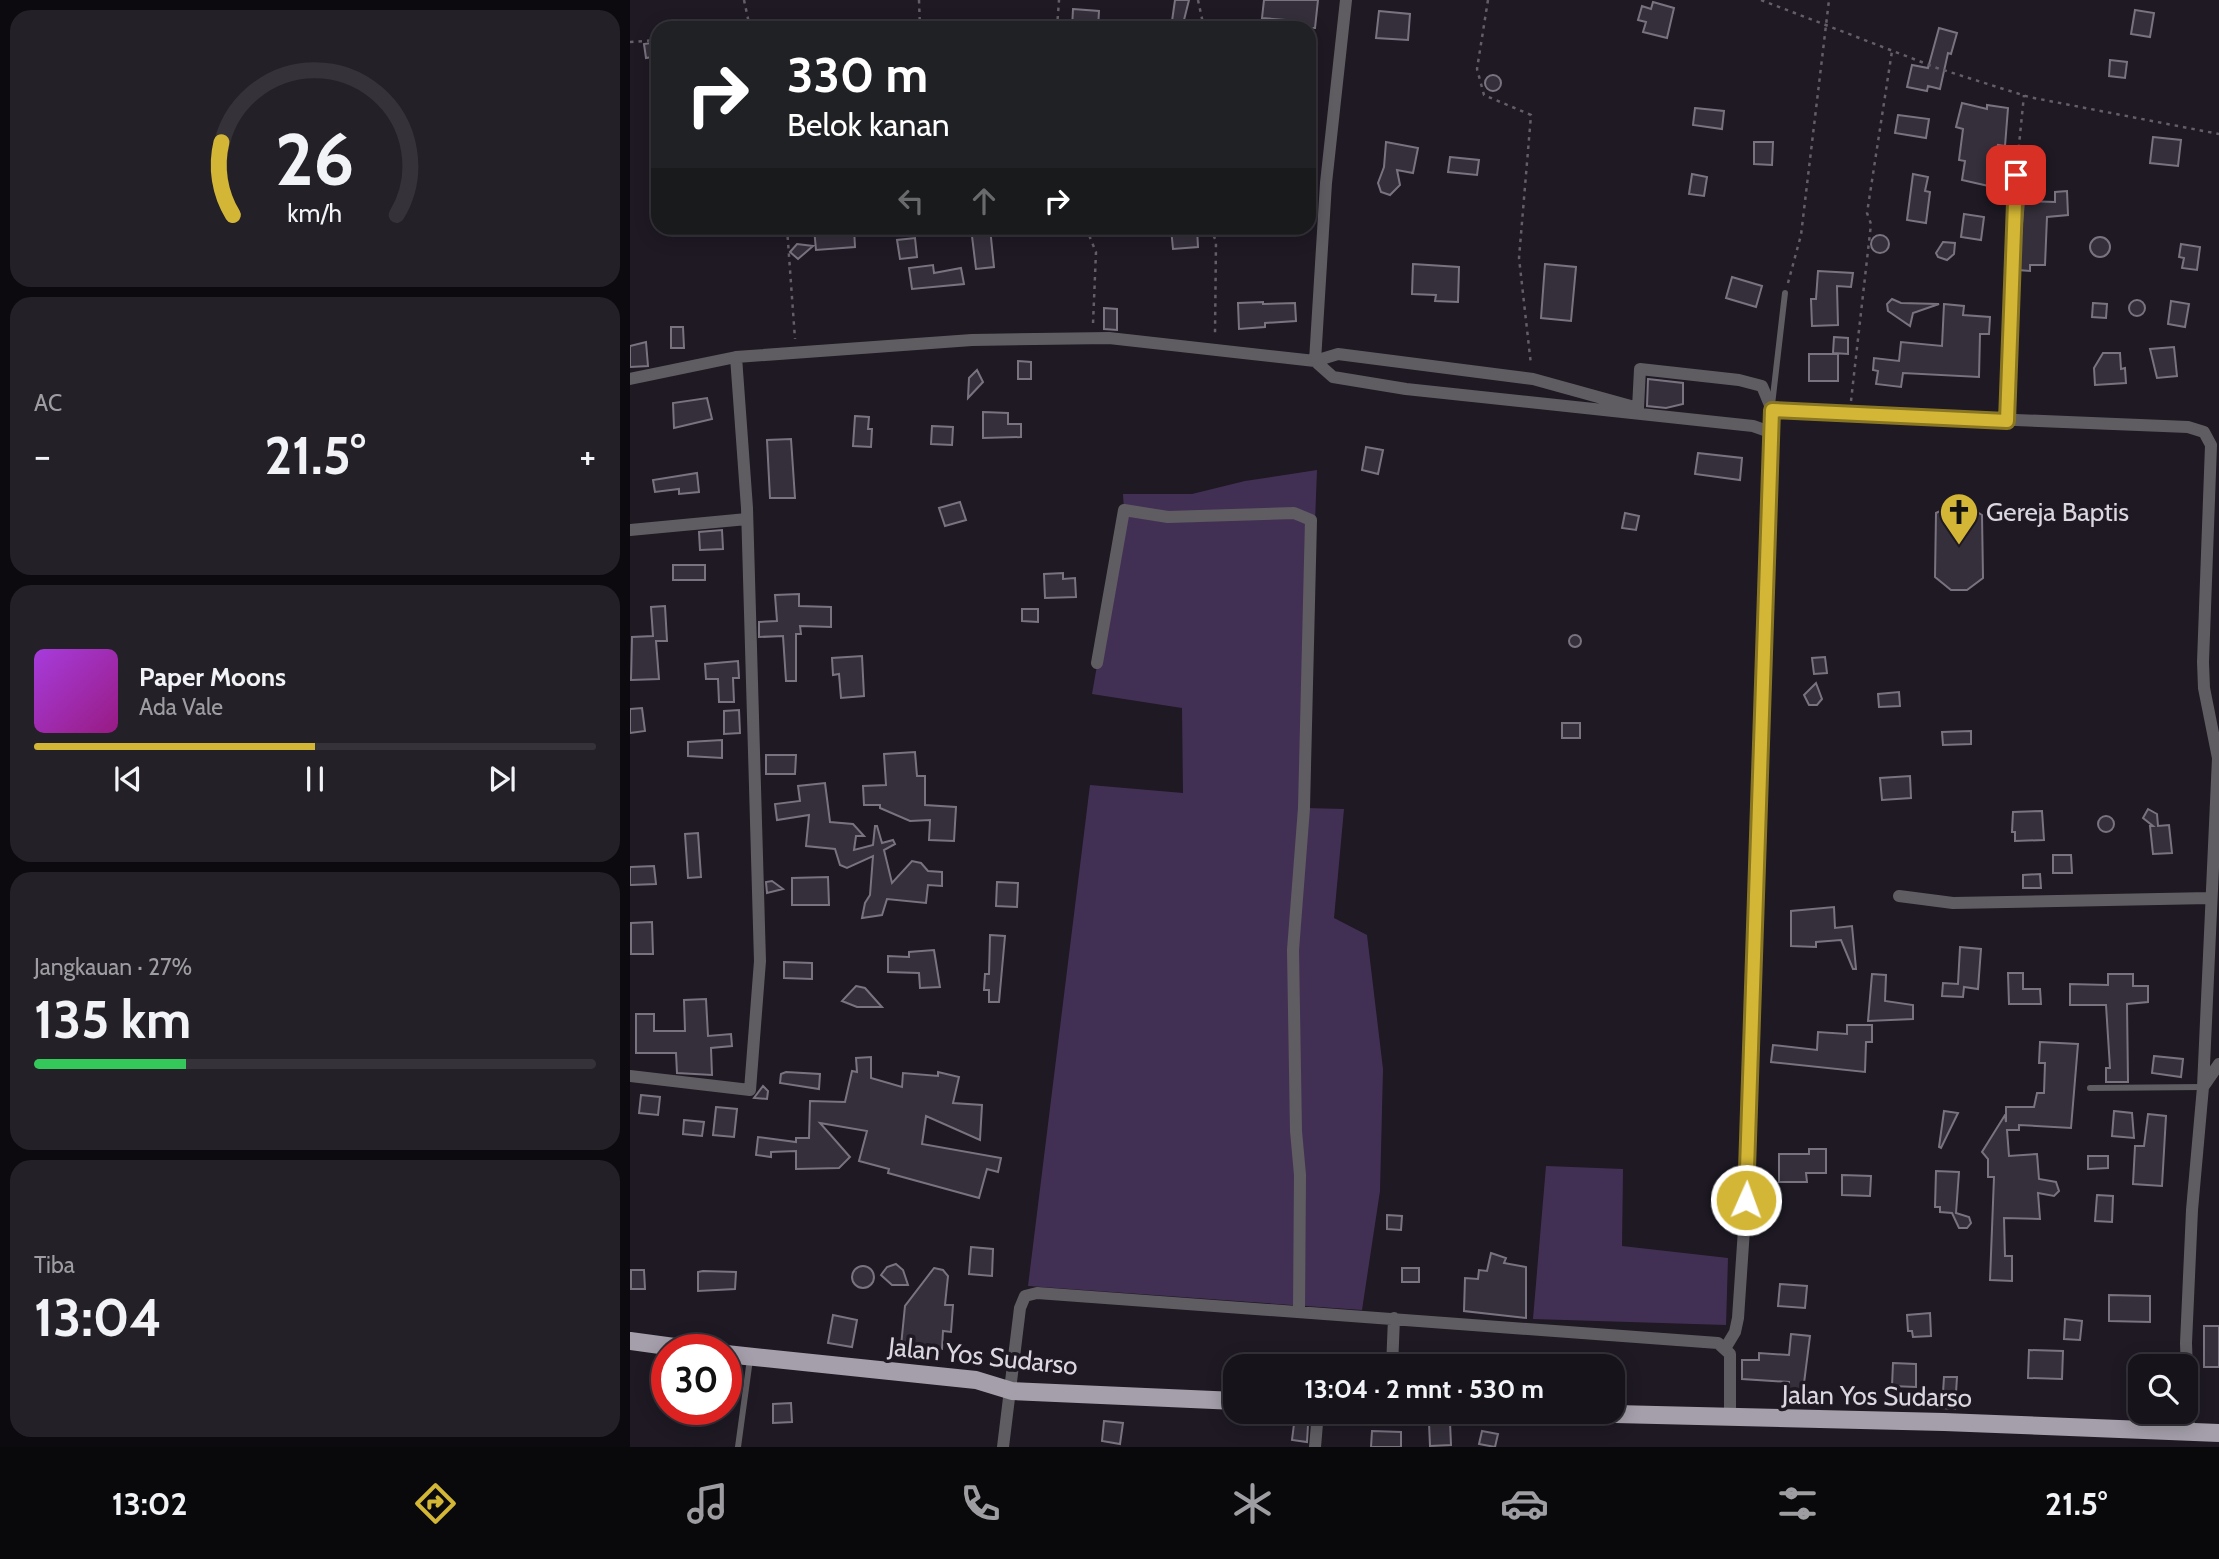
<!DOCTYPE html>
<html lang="id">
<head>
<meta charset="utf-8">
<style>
	body { margin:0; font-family:Cabin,sans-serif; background:#232027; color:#f1f3f6; height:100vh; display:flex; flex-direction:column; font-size:26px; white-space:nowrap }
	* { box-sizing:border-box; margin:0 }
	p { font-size:23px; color:#9e9ea2 }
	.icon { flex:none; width:38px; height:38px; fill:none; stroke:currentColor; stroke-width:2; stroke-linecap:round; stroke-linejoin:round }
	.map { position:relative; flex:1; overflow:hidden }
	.side { display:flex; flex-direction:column; gap:10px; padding:10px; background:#0c0a0e; width:630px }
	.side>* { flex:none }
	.guide { position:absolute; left:21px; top:21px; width:665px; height:214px; border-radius:21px; box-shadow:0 4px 18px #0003,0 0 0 2px #353239; background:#202124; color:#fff; overflow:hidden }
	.tools { position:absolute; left:1498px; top:1354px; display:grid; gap:14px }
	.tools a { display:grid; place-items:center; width:70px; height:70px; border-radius:14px; background:#16131a; box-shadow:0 4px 18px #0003,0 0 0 2px #353239; font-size:35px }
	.speed { position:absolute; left:21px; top:1334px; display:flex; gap:14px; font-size:35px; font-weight:700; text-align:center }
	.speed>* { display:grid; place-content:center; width:91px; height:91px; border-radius:50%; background:#16131a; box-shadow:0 4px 18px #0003,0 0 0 2px #353239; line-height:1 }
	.speed .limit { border:10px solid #d22; background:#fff; color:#111 }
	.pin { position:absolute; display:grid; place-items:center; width:60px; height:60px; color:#fff; margin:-30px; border-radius:14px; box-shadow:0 4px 10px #0006 }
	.me { position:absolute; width:77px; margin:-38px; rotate:2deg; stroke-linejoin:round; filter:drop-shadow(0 0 5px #0008) }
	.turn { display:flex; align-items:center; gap:24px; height:147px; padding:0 21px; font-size:32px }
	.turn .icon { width:91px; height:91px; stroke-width:2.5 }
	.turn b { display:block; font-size:49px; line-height:60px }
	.lanes { display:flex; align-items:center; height:66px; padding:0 21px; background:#0003; justify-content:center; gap:35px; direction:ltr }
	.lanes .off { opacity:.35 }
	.big { font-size:52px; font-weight:700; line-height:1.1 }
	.side .card { flex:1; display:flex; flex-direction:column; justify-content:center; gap:10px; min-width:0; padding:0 24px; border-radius:21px; background:#232027 }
	.side .dial { align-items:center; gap:0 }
	.dial svg { height:182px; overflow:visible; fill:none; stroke:#353239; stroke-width:7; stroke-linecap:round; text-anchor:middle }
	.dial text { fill:#f1f3f6; stroke:none }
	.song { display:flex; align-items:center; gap:21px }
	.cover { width:84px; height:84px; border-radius:10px; background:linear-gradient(135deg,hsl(280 70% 55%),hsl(310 70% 35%)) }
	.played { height:7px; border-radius:4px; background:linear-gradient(90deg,#d3b635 50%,#353239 50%) }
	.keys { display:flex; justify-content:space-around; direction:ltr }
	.heat { display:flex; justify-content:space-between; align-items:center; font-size:38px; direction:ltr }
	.charge { height:10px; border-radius:5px; background:linear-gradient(90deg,#34c759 27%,#353239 0) }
	.trip { position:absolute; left:593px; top:1354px; width:402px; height:70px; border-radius:21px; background:#16131a; box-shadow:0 4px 18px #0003,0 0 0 2px #353239; font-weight:700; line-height:70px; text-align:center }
	.dock { display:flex; height:112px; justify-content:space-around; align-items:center; background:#09080a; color:#9e9ea2 }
	.dock .icon { width:49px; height:49px }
	.dock .on { color:#d3b635 }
	.dock b { font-size:32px; color:#f1f3f6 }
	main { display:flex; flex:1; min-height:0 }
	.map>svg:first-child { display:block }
	.green { fill:#423054 }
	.building { fill:#342f3a; stroke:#797380; stroke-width:2 }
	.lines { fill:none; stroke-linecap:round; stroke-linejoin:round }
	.path { stroke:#635e67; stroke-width:2.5; stroke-dasharray:3.5 5; stroke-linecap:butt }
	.lane { stroke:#5f5d62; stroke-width:6 }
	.street { stroke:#5f5d62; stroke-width:12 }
	.primary { stroke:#a49faa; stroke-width:18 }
	.route-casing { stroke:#897622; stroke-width:18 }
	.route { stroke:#d3b635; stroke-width:12 }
	.labels { text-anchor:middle; stroke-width:7; stroke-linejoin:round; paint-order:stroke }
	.poi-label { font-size:26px; fill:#dbd7df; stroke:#1e1923; text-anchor:start }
	.street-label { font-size:26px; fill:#dbd7df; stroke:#1e1923 }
</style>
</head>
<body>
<main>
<section class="side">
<div class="card dial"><svg viewBox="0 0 100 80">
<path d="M14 69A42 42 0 1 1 86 69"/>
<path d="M14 69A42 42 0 0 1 9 37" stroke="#d3b635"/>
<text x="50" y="56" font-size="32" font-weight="700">26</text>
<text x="50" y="72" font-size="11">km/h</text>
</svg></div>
<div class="card"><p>AC</p>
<div class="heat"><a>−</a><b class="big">21.5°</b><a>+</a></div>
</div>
<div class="card">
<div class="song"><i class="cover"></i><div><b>Paper Moons</b><p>Ada Vale</p></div></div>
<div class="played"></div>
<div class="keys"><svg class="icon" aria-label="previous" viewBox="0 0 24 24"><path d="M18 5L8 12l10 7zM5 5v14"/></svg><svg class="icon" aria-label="pause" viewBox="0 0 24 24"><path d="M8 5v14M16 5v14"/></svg><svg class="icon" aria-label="next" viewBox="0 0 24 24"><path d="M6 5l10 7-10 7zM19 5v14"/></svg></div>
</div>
<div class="card"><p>Jangkauan · 27%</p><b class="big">135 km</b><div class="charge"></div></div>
<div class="card"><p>Tiba</p><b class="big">13:04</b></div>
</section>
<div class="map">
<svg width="1589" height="1447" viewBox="0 0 1589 1447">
	<rect width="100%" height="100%" fill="#1e1923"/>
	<!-- green -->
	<path class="green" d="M687,470L674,808L714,809L704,918L737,935L753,1069L750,1191L732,1310L398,1286L460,785L553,793L552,708L462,694L494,511L493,494H562L615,481Z
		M916,1166L993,1169L992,1246L1098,1258L1096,1325L903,1319Z"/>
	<!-- building -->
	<path class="building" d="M545,0H559L552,28H541Z
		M634,0H688L685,28H655V20L632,18Z
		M1023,2L1044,8L1037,38L1013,32L1016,22L1008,20L1012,6L1021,9Z
		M443,9L469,11L468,28H442Z
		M1505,10L1524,13L1520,37L1501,34Z
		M749,11L780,14L778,40L746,38Z
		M1309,28L1327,33L1321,54L1318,53L1310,89L1298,86L1297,91L1277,87L1282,65L1298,68Z
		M28,42V56L16,58L14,44Z
		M1480,60L1497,62L1495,78L1479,76Z
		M855 83a8 8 0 1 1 16 0a8 8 0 1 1-16 0Z
		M1332,103L1357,109V105L1378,108L1375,146L1368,145L1363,187L1332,180L1335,161L1329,160L1333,129L1326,127Z
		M1065,108L1094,111L1092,129L1063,125Z
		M1268,115L1299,119L1296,138L1265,133Z
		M1523,137L1551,140L1548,166L1520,163Z
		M756,142L788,148L783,173L767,170L770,185L760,195L751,192L748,183L754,167Z
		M1124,142H1143L1142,165L1124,164Z
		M820,157L849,160L847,175L818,172Z
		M1062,174L1077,177L1074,196L1059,194Z
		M1283,174L1298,177L1295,191L1300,192L1296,223L1277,220Z
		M1437,191L1438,215L1417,217L1415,265H1400V271L1388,270L1394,201L1425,202V192Z
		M1334,214L1354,217L1351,240L1331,237Z
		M184,228H224L225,247L186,250Z
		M341,228H360L364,267L346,269Z
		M541,228H567L568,247L543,249Z
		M1241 244a9 9 0 1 1 18 0a9 9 0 1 1-18 0Z
		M1460 247a10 10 0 1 1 20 0a10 10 0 1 1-20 0Z
		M285,238L287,257L270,259L267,240Z
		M1313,242L1325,243L1324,254L1317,260L1308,257L1306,253Z
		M167,244L183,246L168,259L160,252Z
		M1551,244L1570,247L1567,270L1552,268L1554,258L1549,257Z
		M783,264L829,267L828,302L805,301L806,295L782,294Z
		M915,264L946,267L941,321L911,318Z
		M303,265L304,273L331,268L334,284L282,289L279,268Z
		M1188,271L1223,273L1221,287L1207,286L1208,325L1182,326L1181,299H1186Z
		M1102,277L1132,286L1126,307L1096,298Z
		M1262,299L1271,303L1309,304L1283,313L1280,326L1258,311L1257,304Z
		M1499 308a8 8 0 1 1 16 0a8 8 0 1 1-16 0Z
		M1541,301L1559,304L1555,327L1538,324Z
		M633,302V304L665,303L666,321L635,323V327L609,329L608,303Z
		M1463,303L1477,304L1476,318L1462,317Z
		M1314,304L1334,306L1333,315L1360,317L1359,334H1350L1349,377L1273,373L1271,387L1246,384L1248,371L1243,370L1244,358L1269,361L1271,342L1312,346Z
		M474,308L487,309V330L474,329Z
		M41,327H53L54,348H41Z
		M1204,337L1218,338V354L1203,353Z
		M16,342L18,366L0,367V346Z
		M1544,347L1547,376L1527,378L1520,349Z
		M1473,353H1490L1491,369L1495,368L1496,383L1465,385L1464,368Z
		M1179,354H1208V381H1179Z
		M388,361L401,362V379H388Z
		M347,370L353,382L338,398L339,378Z
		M1018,379L1053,383V404L1036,408L1017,406Z
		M77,398L82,419L44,428L43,403Z
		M353,412L378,413V424H391V437L353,438Z
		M225,416L239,417L238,429H242L241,447L223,446Z
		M302,426L323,427L322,445L301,444Z
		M161,439L165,498H140L137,440Z
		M736,447L753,450L748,474L732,470Z
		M1068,453L1112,458L1110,480L1065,474Z
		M67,473L69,492L49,494V489L25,492L23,480Z
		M330,502L336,520L315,526L309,508Z
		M1321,506L1339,507L1352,515L1353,578L1337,590H1321L1305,577L1306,513Z
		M995,513L1009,516L1006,530L992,528Z
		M92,530L93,549L70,550L69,532Z
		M43,565H75V580H43Z
		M433,573V579L445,578L446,597L415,598L414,574Z
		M169,594V606L201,607V627L170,626L171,634H166V681H156L153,636L129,637V622L147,621L145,595Z
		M35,606L37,641H26L29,679L1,680L2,637L23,636L21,607Z
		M392,609H408V622L392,621Z
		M939 641a6 6 0 1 1 12 0a6 6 0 1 1-12 0Z
		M232,656L234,696L211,698L209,674L203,675L202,658Z
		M1195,657L1197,673L1184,674L1182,658Z
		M108,661L109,678H103L104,702H89L88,679H76L75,664Z
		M1186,683L1192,699L1187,705H1179L1174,695Z
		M1269,692L1270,706L1249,707L1248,694Z
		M12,708L15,731L0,733V709Z
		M109,710L110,733L94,734V711Z
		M932,723H950V738H932Z
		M1341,731V744L1313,745L1312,732Z
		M92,740V758L58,756V742Z
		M285,752L287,776H295V805L326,807L324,841L299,840L300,820L280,821L250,808V805H234L233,786L256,785L254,754Z
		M136,755H166L165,774H136Z
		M1280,776L1281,798L1252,800L1250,778Z
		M195,783L200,822L223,824L234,836H226L224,850L243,845L245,826H247L252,843L263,840L265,844L254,850L262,883L282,861L291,863L298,871L312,872V886L298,885L296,903L257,899L252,915L232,918L235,903L240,895L243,856L217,868L210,865L205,849L176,846L179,815L147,820L145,804L170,801L168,786Z
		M1518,809L1527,814L1528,826L1539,825L1542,853L1523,854L1520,826H1523L1513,818Z
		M1412,811L1414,840L1385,841V832H1382L1383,812Z
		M1468 824a8 8 0 1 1 16 0a8 8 0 1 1-16 0Z
		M68,833L71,877L58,878L55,834Z
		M1423,855H1441L1442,873H1423Z
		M24,866L26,884L0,885V867Z
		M1410,874L1411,888H1393V875Z
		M198,877L199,905H162V878Z
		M142,881L153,889L137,893L136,882Z
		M367,882L388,883L387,907L366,906Z
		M1204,907L1205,928L1222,926L1226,969H1223L1211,940L1186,942V947L1161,946V911Z
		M22,922L23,954H1V923Z
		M360,935L375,936L369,1002H359V990H354L355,974H359Z
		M1330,947L1351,949L1348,989L1334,987L1333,997L1312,996L1313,983L1328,984Z
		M304,950L310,987L290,988L289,973L258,972V956L279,957V952Z
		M154,962L182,963V979L154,978Z
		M1378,973H1393V989H1410L1411,1004H1379Z
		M1242,974L1256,975L1255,1001L1283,1005V1019L1238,1021Z
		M1478,974H1503V986H1518V1002L1497,1004L1498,1082H1476V1068H1480L1476,1005H1440V984L1478,985Z
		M226,986L235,988L252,1007H227L212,1001Z
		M76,999L78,1036L101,1034L102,1046L81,1048L82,1075L47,1073L46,1053H6V1014H24V1031H55L54,1000Z
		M1217,1025H1242V1042H1236L1235,1072L1141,1062L1143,1045L1187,1050L1188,1032L1217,1034Z
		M1410,1042L1448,1044L1441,1128L1389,1125V1130H1377L1379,1156L1407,1154L1409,1179L1426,1182L1429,1191L1424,1196L1408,1193L1410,1219L1374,1218L1375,1256H1382V1281L1360,1280L1364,1177H1358V1159L1352,1152L1375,1115L1376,1122V1107H1404L1407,1093H1414L1415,1063H1409Z
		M1524,1056L1553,1059L1551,1077L1522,1073Z
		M241,1057V1078L272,1087L273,1073L308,1076V1072L329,1077L323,1103L352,1105L350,1140L296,1116L292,1144L371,1158L368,1172L357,1169L349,1198L258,1173L259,1169L229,1161L237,1131L190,1123L220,1157L209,1168L166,1169V1151L141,1152V1157L126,1155L128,1137L166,1142V1138H179L180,1101L215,1102L222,1071L227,1072L226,1058Z
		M156,1072L190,1074L189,1089L150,1083L151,1074Z
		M133,1086L138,1091L137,1099L124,1098Z
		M11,1095L30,1097L28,1115L9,1113Z
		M86,1107L107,1109L104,1137L83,1135Z
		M1314,1111L1328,1113L1311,1148L1309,1147Z
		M1484,1111L1502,1113L1504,1138L1482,1136Z
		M1518,1114L1536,1116L1532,1186L1503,1184L1505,1146H1514Z
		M54,1120L74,1122L72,1136L53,1134Z
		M1179,1149H1196V1173H1176L1177,1182H1149V1154H1179Z
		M1458,1156H1478V1168L1458,1169Z
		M1306,1171L1329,1172L1326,1213L1339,1217L1341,1223L1337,1228H1329L1322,1213L1310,1212V1207H1305Z
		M1212,1175L1241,1176L1240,1196L1212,1195Z
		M1467,1195L1483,1196L1482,1222L1465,1221Z
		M757,1215L772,1216L771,1230L757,1229Z
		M341,1247L363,1249L362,1276L339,1274Z
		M861,1253L876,1258L874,1263L896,1267V1318L834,1311L835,1278L848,1279L849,1270L857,1271Z
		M266,1264L273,1270L278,1285H262L251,1275L257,1267Z
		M222 1277a11 11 0 1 1 22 0a11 11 0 1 1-22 0Z
		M304,1268L313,1270L318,1276L315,1305H323L321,1332L313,1331L312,1349L271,1346L275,1306Z
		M772,1268H789V1282H772Z
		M1,1270H14L15,1289H1Z
		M73,1271L106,1272L105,1289L68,1291V1272Z
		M1150,1284L1177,1286L1175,1308L1148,1306Z
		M1479,1295L1520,1296V1322L1479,1321Z
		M1300,1313L1301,1336L1283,1337L1282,1331H1278L1277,1315Z
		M203,1315L227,1320L222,1347L198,1343Z
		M1435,1319L1452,1321L1450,1340L1434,1339Z
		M1574,1326H1589V1367H1574Z
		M1161,1334L1180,1336L1172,1399H1159V1382L1112,1379V1360H1129V1353L1159,1355Z
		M1399,1350L1433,1351L1432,1379L1398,1378Z
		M1263,1363L1286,1364V1387L1262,1386Z
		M1314,1377H1327L1325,1409L1312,1408Z
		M161,1403L162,1422L143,1423V1404Z
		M474,1421L493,1423L490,1444L472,1441Z
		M820,1422L821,1445L800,1446L799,1423Z
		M664,1424L678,1425L677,1442L662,1440Z
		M742,1431L771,1432V1447H741Z
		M852,1431L868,1434L865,1447L849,1444Z"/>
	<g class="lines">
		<!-- path -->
		<path class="path" d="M114,0L120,28
			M289,0L290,28
			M568,0L574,28
			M858,0L847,69L854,95L901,115L889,258L901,365
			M1131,0L1307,68L1399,97L1589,134
			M427,28L429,0
			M0,42L28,40
			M1387,165L1394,95
			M157,228L165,339
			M456,228L466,252L463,324
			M580,228L586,241L585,334
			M1158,283L1171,235L1199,0
			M1221,401L1241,224L1237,213L1262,51"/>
		<!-- lane -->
		<path class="lane" d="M1142,405L1155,293
			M1377,419L1386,175
			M1460,1088L1573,1087
			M108,1447L120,1359"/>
		<!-- street -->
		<path class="street" d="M716,0L696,183L685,361L708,354L903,379L1008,408L1010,369L1109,380L1132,386L1142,410L1116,1200L1108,1318L1105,1332L1096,1347
			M0,379L106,357L342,340L479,338L685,361L703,377L776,389L1123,426L1143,433
			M1142,410L1558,427L1574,432L1581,445L1573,662L1574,688L1588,758L1573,1087L1562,1210L1556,1343L1559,1432
			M0,530L117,519
			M467,663L494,510L538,517L664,513L681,520L674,808L663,950L666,1131L670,1175L669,1311
			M1269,896L1323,903L1580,898
			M0,1076L120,1090L130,961L117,508L106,357
			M1573,1087L1589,1064
			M762,1367L764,1318
			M373,1447L390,1308L395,1296L407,1293L1088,1343L1100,1354V1419
			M685,1447L688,1412"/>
		<!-- primary -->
		<path class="primary" d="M0,1341L59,1349
			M96,1354L346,1380L382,1391L606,1401
			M903,1412L1314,1422L1589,1433"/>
	</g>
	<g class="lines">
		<!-- route casing -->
		<g class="route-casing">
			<path id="route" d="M1116,1200L1142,410L1377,421L1386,175"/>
		</g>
		<!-- route -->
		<use href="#route" class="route"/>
	</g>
	<!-- icons -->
	<defs>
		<g id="church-pin" transform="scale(2.0125)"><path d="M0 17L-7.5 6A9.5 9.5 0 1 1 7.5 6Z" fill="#d3b635" stroke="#1e1923"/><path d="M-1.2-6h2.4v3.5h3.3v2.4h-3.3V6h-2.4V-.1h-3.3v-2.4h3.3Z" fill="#111"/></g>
	</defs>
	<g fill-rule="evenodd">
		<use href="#church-pin" x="1329" y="512"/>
	</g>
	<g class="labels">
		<!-- poi labels -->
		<g class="poi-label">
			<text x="1356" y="521">Gereja Baptis</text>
		</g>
		<!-- street labels -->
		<g class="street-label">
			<text transform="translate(353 1356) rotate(6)" y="9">Jalan Yos Sudarso</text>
			<text transform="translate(1247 1396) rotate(1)" y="9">Jalan Yos Sudarso</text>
		</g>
	</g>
</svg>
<div class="tools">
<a><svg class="icon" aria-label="search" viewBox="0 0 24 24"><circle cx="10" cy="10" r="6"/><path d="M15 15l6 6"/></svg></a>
</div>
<div class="speed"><div class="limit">30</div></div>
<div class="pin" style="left:1386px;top:175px;background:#d93025"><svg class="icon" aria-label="arrive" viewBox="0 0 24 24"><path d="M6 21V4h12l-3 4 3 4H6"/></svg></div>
<svg class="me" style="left:1116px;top:1200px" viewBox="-20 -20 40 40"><circle r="17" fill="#d3b635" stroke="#fff" stroke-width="3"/><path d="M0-11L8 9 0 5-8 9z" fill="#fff"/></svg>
<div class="trip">13:04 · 2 mnt · 530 m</div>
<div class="guide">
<div class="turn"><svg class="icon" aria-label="right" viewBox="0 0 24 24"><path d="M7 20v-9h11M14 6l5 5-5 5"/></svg><div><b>330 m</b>Belok kanan</div></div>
<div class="lanes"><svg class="icon off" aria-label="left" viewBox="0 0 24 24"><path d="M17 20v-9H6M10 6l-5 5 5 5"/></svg><svg class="icon off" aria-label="ahead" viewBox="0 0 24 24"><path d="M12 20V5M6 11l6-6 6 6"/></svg><svg class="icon" aria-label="right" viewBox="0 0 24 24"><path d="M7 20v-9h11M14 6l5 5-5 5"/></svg></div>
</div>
</div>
</main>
<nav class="dock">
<b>13:02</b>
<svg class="icon on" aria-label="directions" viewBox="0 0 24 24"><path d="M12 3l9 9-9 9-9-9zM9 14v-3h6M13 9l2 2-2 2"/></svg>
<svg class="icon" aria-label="music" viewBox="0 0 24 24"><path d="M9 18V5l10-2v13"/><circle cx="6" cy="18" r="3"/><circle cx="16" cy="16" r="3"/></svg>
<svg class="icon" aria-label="phone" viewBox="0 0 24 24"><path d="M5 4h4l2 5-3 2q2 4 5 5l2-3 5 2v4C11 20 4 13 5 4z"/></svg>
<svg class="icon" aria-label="climate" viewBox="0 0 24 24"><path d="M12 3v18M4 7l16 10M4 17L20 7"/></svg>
<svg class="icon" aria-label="car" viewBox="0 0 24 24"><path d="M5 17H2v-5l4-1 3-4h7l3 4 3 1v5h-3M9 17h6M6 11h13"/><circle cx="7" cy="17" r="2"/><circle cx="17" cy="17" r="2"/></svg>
<svg class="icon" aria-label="filters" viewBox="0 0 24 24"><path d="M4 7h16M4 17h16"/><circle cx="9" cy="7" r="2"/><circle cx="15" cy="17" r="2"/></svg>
<b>21.5°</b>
</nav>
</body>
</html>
